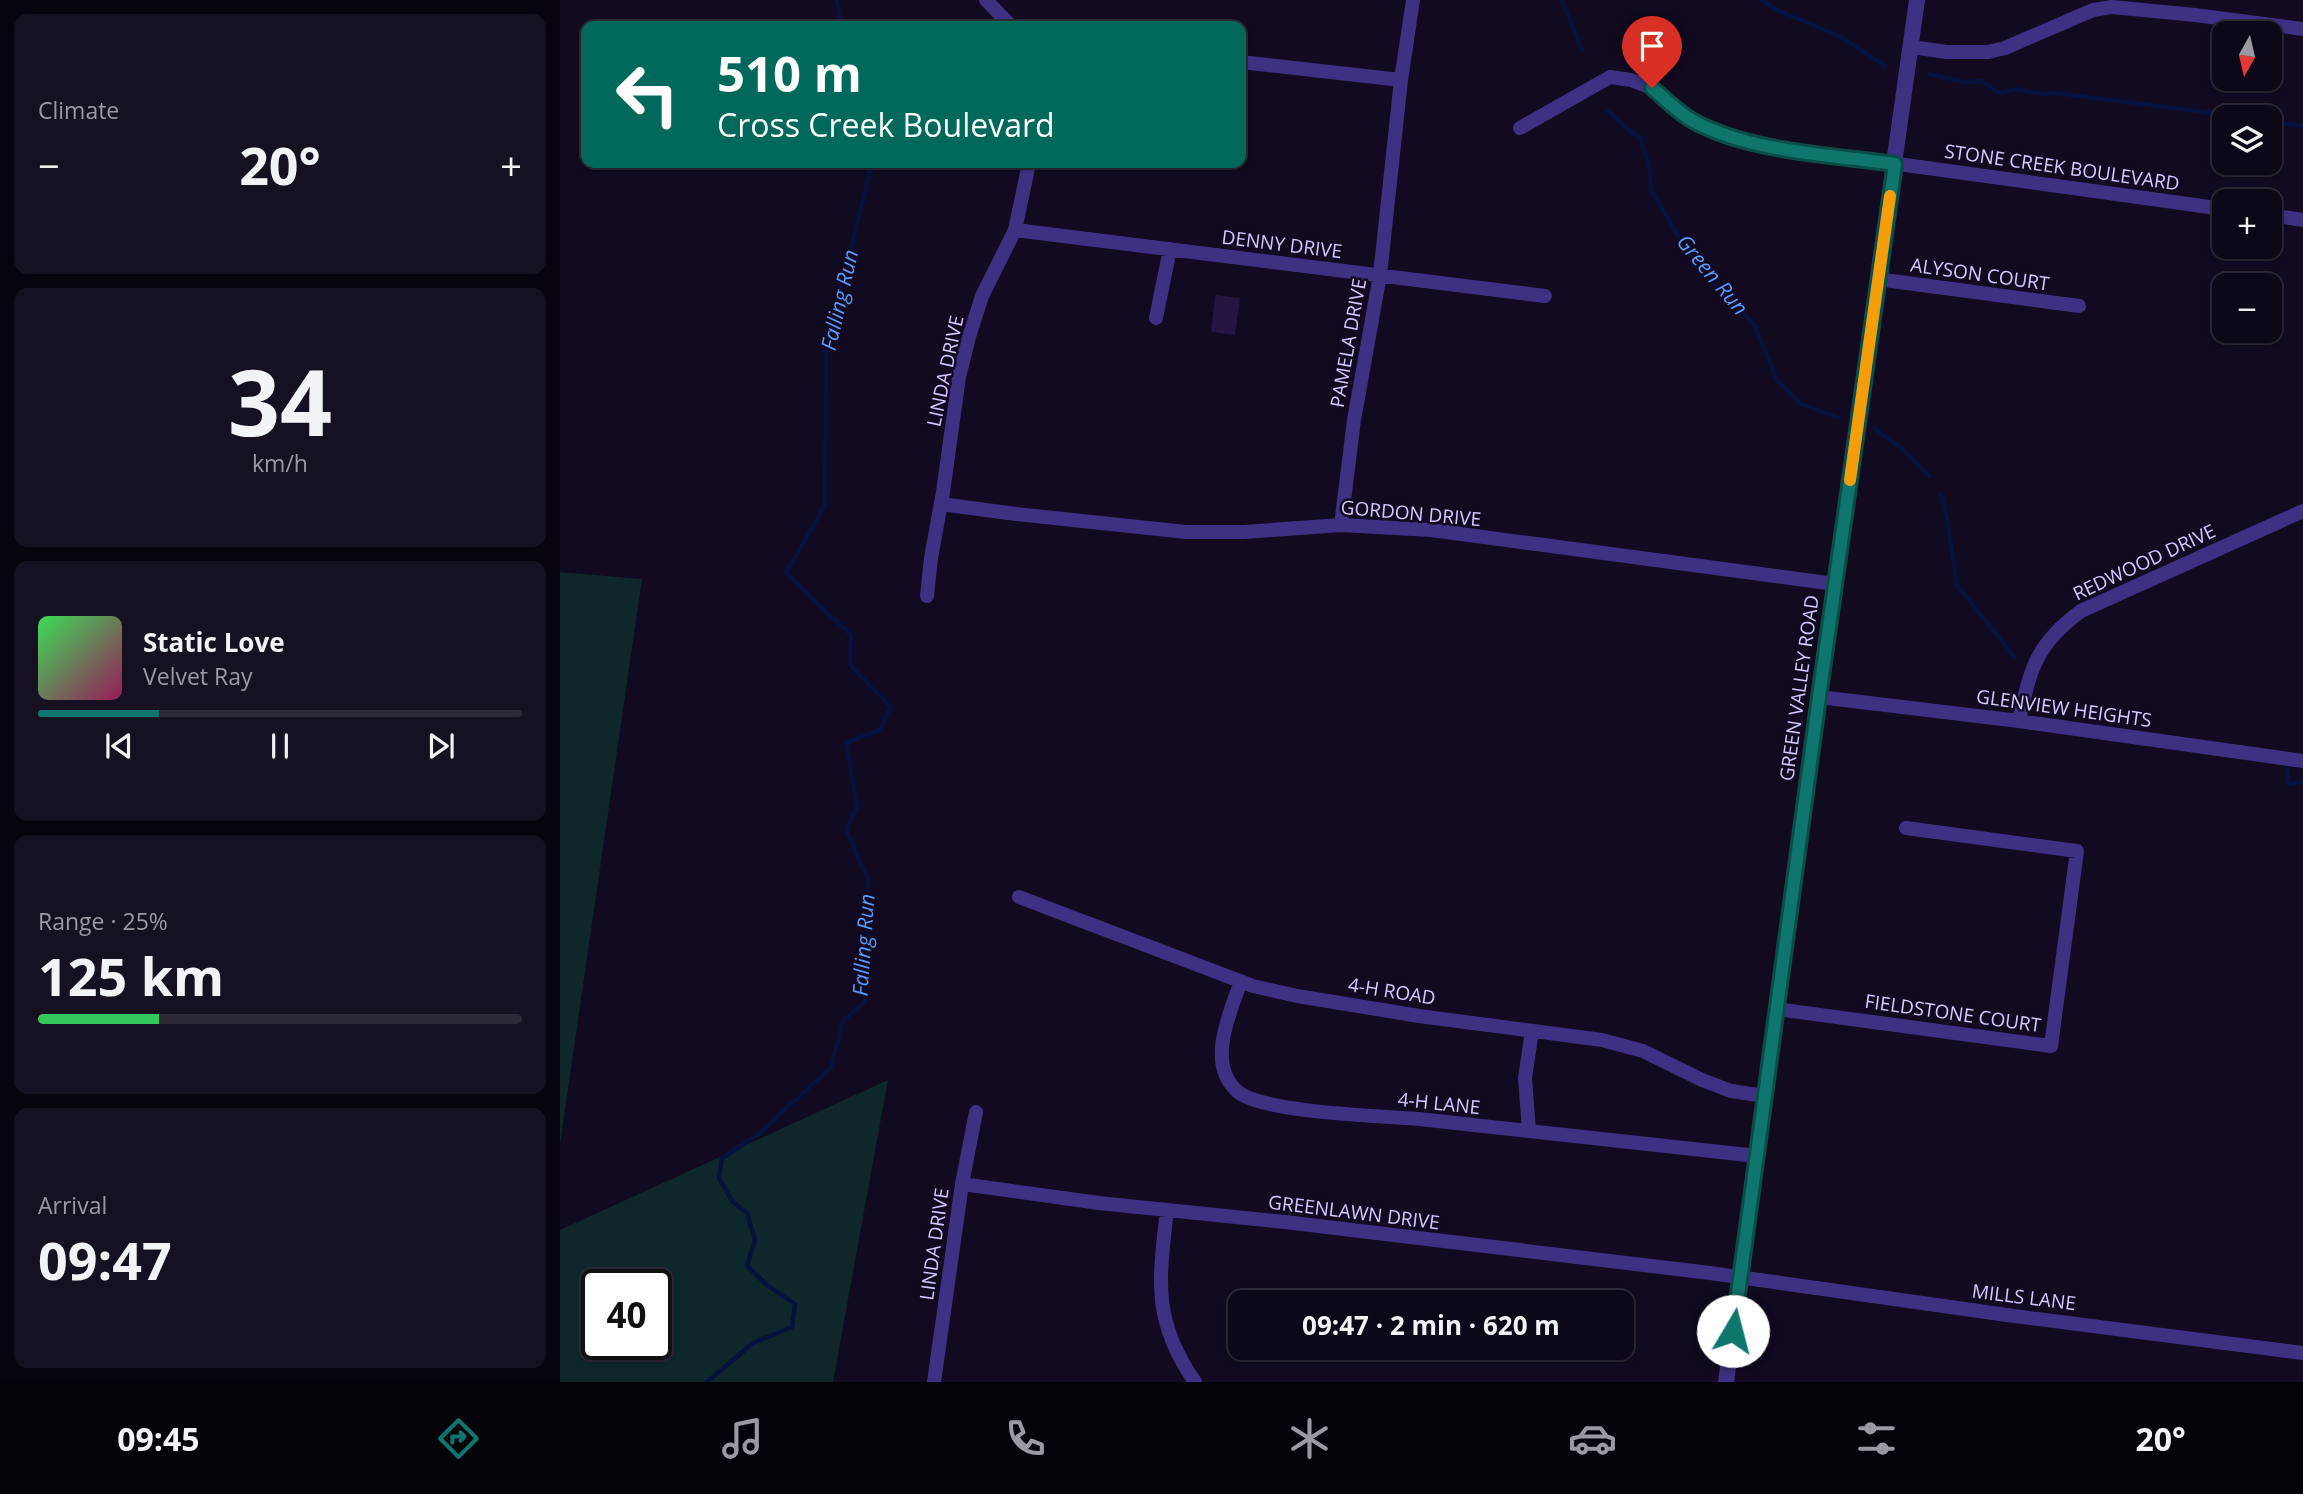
<!DOCTYPE html>
<html lang="en">
<head>
<meta charset="utf-8">
<style>
	body { margin:0; font-family:"Open Sans",sans-serif; background:#161121; color:#f1f3f6; height:100vh; display:flex; flex-direction:column; font-size:26px; white-space:nowrap }
	* { box-sizing:border-box; margin:0 }
	p { font-size:23px; color:#9a9aa2 }
	.icon { flex:none; width:38px; height:38px; fill:none; stroke:currentColor; stroke-width:2; stroke-linecap:round; stroke-linejoin:round }
	.map { position:relative; flex:1; overflow:hidden }
	.side { display:flex; flex-direction:column; gap:14px; padding:14px; background:#07040d; width:560px }
	.side>* { flex:none }
	.banner { position:absolute; left:21px; top:21px; width:665px; height:147px; border-radius:14px; box-shadow:0 2px 5px #0004,0 0 0 2px #2d2937; background:#00695c; color:#fff; overflow:hidden }
	.needle { width:46px; rotate:188deg }
	.buttons { position:absolute; left:1652px; top:21px; display:grid; gap:14px }
	.buttons a { display:grid; place-items:center; width:70px; height:70px; border-radius:14px; background:#0d0818; box-shadow:0 2px 5px #0004,0 0 0 2px #2d2937; font-size:35px }
	.speed { position:absolute; left:21px; top:1269px; display:flex; gap:14px; font-size:35px; font-weight:700; text-align:center }
	.speed>* { display:grid; place-content:center; width:91px; height:91px; border-radius:50%; background:#0d0818; box-shadow:0 2px 5px #0004,0 0 0 2px #2d2937; line-height:1 }
	.speed .limit { border:4px solid #111; border-radius:10px; background:#fff; color:#111 }
	.pin { position:absolute; display:grid; place-items:center; width:60px; height:60px; color:#fff; margin:-72px -30px; border-radius:50% 50% 50% 0; rotate:-45deg; box-shadow:0 0 7px #0007 }
	.pin .icon { rotate:45deg }
	.me { position:absolute; width:77px; margin:-38px; rotate:8deg; stroke-linejoin:round; filter:drop-shadow(0 0 5px #0008) }
	.turn { display:flex; align-items:center; gap:24px; height:147px; padding:0 21px; font-size:32px }
	.turn .icon { width:91px; height:91px; stroke-width:2.5 }
	.turn b { display:block; font-size:49px; line-height:60px }
	.big { font-size:52px; font-weight:700; line-height:1.1 }
	.side .tile { flex:1; display:flex; flex-direction:column; justify-content:center; gap:10px; min-width:0; padding:0 24px; border-radius:14px; background:#161121 }
	.side .dial { align-items:center; gap:0 }
	.dial b { font-size:91px; line-height:1 }
	.song { display:flex; align-items:center; gap:21px }
	.cover { width:84px; height:84px; border-radius:10px; background:linear-gradient(135deg,hsl(130 70% 55%),hsl(330 70% 35%)) }
	.played { height:7px; border-radius:4px; background:linear-gradient(90deg,#0f766e 25%,#2d2937 25%) }
	.keys { display:flex; justify-content:space-around; direction:ltr }
	.heat { display:flex; justify-content:space-between; align-items:center; font-size:38px; direction:ltr }
	.charge { height:10px; border-radius:5px; background:linear-gradient(90deg,#34c759 25%,#2d2937 0) }
	.trip { position:absolute; left:668px; top:1290px; width:406px; height:70px; border-radius:14px; background:#0d0818; box-shadow:0 2px 5px #0004,0 0 0 2px #2d2937; font-weight:700; line-height:70px; text-align:center }
	.tab-bar { display:flex; height:112px; justify-content:space-around; align-items:center; background:#05030a; color:#9a9aa2 }
	.tab-bar .icon { width:49px; height:49px }
	.tab-bar .active { color:#0f766e }
	.tab-bar b { font-size:32px; color:#f1f3f6 }
	main { display:flex; flex:1; min-height:0 }
	.map>svg:first-child { display:block }
	.green { fill:#0d272a; fill-rule:evenodd }
	.lines { fill:none; stroke-linecap:round; stroke-linejoin:round }
	.stream { stroke:#05123e; stroke-width:4.5 }
	.building { fill:#241542 }
	.minor { stroke:#3e3183; stroke-width:14 }
	.tertiary { stroke:#3e3183; stroke-width:16 }
	.route-casing { stroke:#0a4d48; stroke-width:18 }
	.route { stroke:#0f766e; stroke-width:12 }
	.slow { stroke:#f59e0b; stroke-width:12 }
	.labels { text-anchor:middle; stroke-width:5; stroke-linejoin:round; paint-order:stroke }
	.street-label { font-size:19px; fill:#d6c9ff; stroke:#110a20 }
	.water-label { font-size:21px; font-style:italic; fill:#579cff; stroke:#110a20 }
</style>
</head>
<body>
<main>
<section class="side">
<div class="tile"><p>Climate</p>
<div class="heat"><a>−</a><b class="big">20°</b><a>+</a></div>
</div>
<div class="tile dial"><b>34</b><p>km/h</p></div>
<div class="tile">
<div class="song"><i class="cover"></i><div><b>Static Love</b><p>Velvet Ray</p></div></div>
<div class="played"></div>
<div class="keys"><svg class="icon" aria-label="previous" viewBox="0 0 24 24"><path d="M18 5L8 12l10 7zM5 5v14"/></svg><svg class="icon" aria-label="pause" viewBox="0 0 24 24"><path d="M8 5v14M16 5v14"/></svg><svg class="icon" aria-label="next" viewBox="0 0 24 24"><path d="M6 5l10 7-10 7zM19 5v14"/></svg></div>
</div>
<div class="tile"><p>Range · 25%</p><b class="big">125 km</b><div class="charge"></div></div>
<div class="tile"><p>Arrival</p><b class="big">09:47</b></div>
</section>
<div class="map">
<svg width="1743" height="1382" viewBox="0 0 1743 1382">
	<rect width="100%" height="100%" fill="#110a20"/>
	<!-- green -->
	<path class="green" d="M0,572L82,579L0,1144Z
		M328,1080L273,1382H0V1230ZM37,1284H96V1344H37Z"/>
	<g class="lines">
		<!-- stream -->
		<path class="stream" d="M277,0L281,26
			M1002,0L1022,50
			M1201,0L1217,10L1279,36L1325,66
			M1369,74L1404,82L1422,81L1439,93L1456,89L1482,94L1495,93L1684,117
			M1048,111L1066,128L1080,138L1088,161L1092,191L1117,234L1157,286L1194,324L1218,382L1241,404L1279,418
			M1710,121L1743,126
			M1315,429L1342,449L1369,476
			M1381,495L1386,512L1397,585L1454,656
			M1727,768L1728,784L1743,782
			M147,1382L193,1343L232,1327L235,1304L208,1286L187,1266L195,1240L187,1213L172,1201L159,1178L162,1158L199,1134L271,1067L283,1021L305,1001L308,880L286,829L297,807L286,743L319,730L331,707L290,665L291,635L226,573L265,505L266,350L312,163"/>
	</g>
	<!-- building -->
	<path class="building" d="M655,295L680,298L675,335L651,332Z"/>
	<g class="lines">
		<!-- minor -->
		<path class="minor" d="M426,0L451,26
			M1351,47L1387,52H1428L1445,48L1533,10L1552,7L1635,15L1743,29
			M681,62L841,80
			M960,128L1050,77L1071,80L1092,88L1132,121L1168,137L1215,147L1664,209
			M1710,215L1743,220
			M455,230L985,296
			M1317,279L1519,306
			M596,318L610,249
			M381,504L456,514L626,532H684L781,525L871,530L1275,584
			M781,525L794,420L820,275L841,80L853,0
			M367,596L371,558L383,492L399,377L409,337L422,296L455,230L469,163
			M1259,697L1459,721L1743,761
			M1459,721C1470,669 1476,644 1521,611L1743,511
			M459,897L693,986L737,996L859,1016L1042,1040L1083,1051L1142,1080L1171,1091L1205,1096
			M681,981C670,1013 646,1063 677,1091C701,1113 823,1116 859,1119C972,1131 1084,1144 1197,1156
			M1216,1009L1491,1046L1517,851L1346,828
			M969,1131L965,1078L972,1031
			M402,1184L539,1203L725,1222L1150,1273L1454,1316L1743,1353
			M607,1210C599,1280 592,1320 635,1382
			M374,1382L402,1184L416,1112"/>
		<!-- tertiary -->
		<path class="tertiary" d="M1166,1382L1259,697L1357,0"/>
	</g>
	<g class="lines">
		<!-- route casing -->
		<g class="route-casing">
			<path id="route" d="M1092,88C1106,99 1119,114 1135,122C1191,152 1272,155 1335,164L1259,697L1173,1331"/>
		</g>
		<!-- route -->
		<use href="#route" class="route"/>
		<!-- slow -->
		<path class="slow" d="M1290,480L1330,196"/>
	</g>
	<g class="labels">
		<!-- street labels -->
		<g class="street-label">
			<text transform="translate(1502 167) rotate(8)" y="7">STONE CREEK BOULEVARD</text>
			<text transform="translate(722 244) rotate(7)" y="7">DENNY DRIVE</text>
			<text transform="translate(1420 274) rotate(8)" y="7">ALYSON COURT</text>
			<text transform="translate(788 343) rotate(-80)" y="7">PAMELA DRIVE</text>
			<text transform="translate(385 371) rotate(-78)" y="7">LINDA DRIVE</text>
			<text transform="translate(851 513) rotate(5)" y="7">GORDON DRIVE</text>
			<text transform="translate(1584 562) rotate(-25)" y="7">REDWOOD DRIVE</text>
			<text transform="translate(1239 688) rotate(-82)" y="7">GREEN VALLEY ROAD</text>
			<text transform="translate(1504 708) rotate(8)" y="7">GLENVIEW HEIGHTS</text>
			<text transform="translate(832 991) rotate(9)" y="7">4-H ROAD</text>
			<text transform="translate(1393 1013) rotate(8)" y="7">FIELDSTONE COURT</text>
			<text transform="translate(879 1103) rotate(6)" y="7">4-H LANE</text>
			<text transform="translate(794 1212) rotate(7)" y="7">GREENLAWN DRIVE</text>
			<text transform="translate(374 1244) rotate(-82)" y="7">LINDA DRIVE</text>
			<text transform="translate(1464 1297) rotate(7)" y="7">MILLS LANE</text>
		</g>
		<!-- water labels -->
		<g class="water-label">
			<text transform="translate(1152 275) rotate(50)" y="7">Green Run</text>
			<text transform="translate(280 300) rotate(-77)" y="7">Falling Run</text>
			<text transform="translate(304 945) rotate(-86)" y="7">Falling Run</text>
		</g>
	</g>
</svg>
<div class="buttons">
<a><svg class="needle" viewBox="-14 -14 28 28"><path d="M0-13l5 13h-10z" fill="#e53935"/><path d="M0 13l5-13h-10z" fill="#9a9aa2"/></svg></a>
<a><svg class="icon" aria-label="layers" viewBox="0 0 24 24"><path d="M12 4l9 5-9 5-9-5zM3 14l9 5 9-5"/></svg></a>
<a>+</a>
<a>−</a>
</div>
<div class="speed"><div class="limit">40</div></div>
<div class="pin" style="left:1092px;top:88px;background:#d93025"><svg class="icon" aria-label="arrive" viewBox="0 0 24 24"><path d="M6 21V4h12l-3 4 3 4H6"/></svg></div>
<svg class="me" style="left:1173px;top:1331px" viewBox="-20 -20 40 40"><circle r="19" fill="#fff"/><path d="M0-13L10 11 0 6-10 11z" fill="#0f766e"/></svg>
<div class="trip">09:47 · 2 min · 620 m</div>
<div class="banner">
<div class="turn"><svg class="icon" aria-label="left" viewBox="0 0 24 24"><path d="M17 20v-9H6M10 6l-5 5 5 5"/></svg><div><b>510 m</b>Cross Creek Boulevard</div></div>
</div>
</div>
</main>
<nav class="tab-bar">
<b>09:45</b>
<svg class="icon active" aria-label="directions" viewBox="0 0 24 24"><path d="M12 3l9 9-9 9-9-9zM9 14v-3h6M13 9l2 2-2 2"/></svg>
<svg class="icon" aria-label="music" viewBox="0 0 24 24"><path d="M9 18V5l10-2v13"/><circle cx="6" cy="18" r="3"/><circle cx="16" cy="16" r="3"/></svg>
<svg class="icon" aria-label="phone" viewBox="0 0 24 24"><path d="M5 4h4l2 5-3 2q2 4 5 5l2-3 5 2v4C11 20 4 13 5 4z"/></svg>
<svg class="icon" aria-label="climate" viewBox="0 0 24 24"><path d="M12 3v18M4 7l16 10M4 17L20 7"/></svg>
<svg class="icon" aria-label="car" viewBox="0 0 24 24"><path d="M5 17H2v-5l4-1 3-4h7l3 4 3 1v5h-3M9 17h6M6 11h13"/><circle cx="7" cy="17" r="2"/><circle cx="17" cy="17" r="2"/></svg>
<svg class="icon" aria-label="filters" viewBox="0 0 24 24"><path d="M4 7h16M4 17h16"/><circle cx="9" cy="7" r="2"/><circle cx="15" cy="17" r="2"/></svg>
<b>20°</b>
</nav>
</body>
</html>
